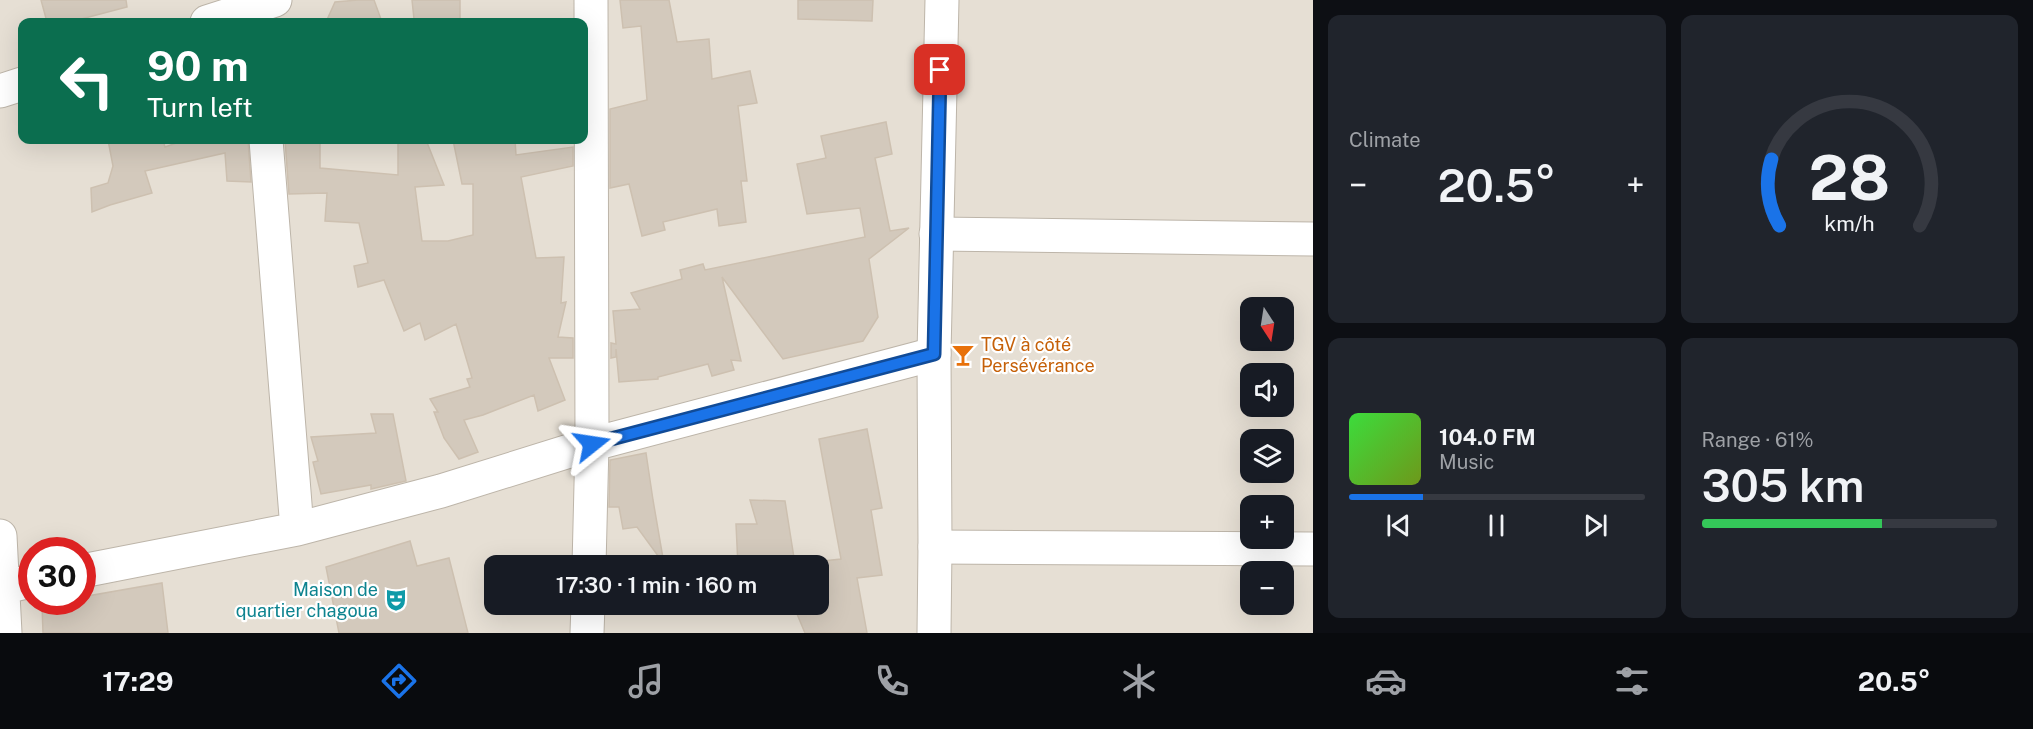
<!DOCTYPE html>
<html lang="en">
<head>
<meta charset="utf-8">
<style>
	body { margin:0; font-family:"Public Sans",sans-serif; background:#20242c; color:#f1f3f6; height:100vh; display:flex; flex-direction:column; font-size:22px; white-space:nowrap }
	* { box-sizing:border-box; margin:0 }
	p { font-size:20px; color:#9ea1a6 }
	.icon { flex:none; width:33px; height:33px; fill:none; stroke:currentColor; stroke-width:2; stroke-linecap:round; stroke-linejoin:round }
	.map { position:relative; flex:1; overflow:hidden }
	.panel { display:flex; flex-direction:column; gap:15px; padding:15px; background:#0d0f14; width:720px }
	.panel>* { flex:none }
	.top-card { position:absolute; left:18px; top:18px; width:570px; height:126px; border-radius:12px; box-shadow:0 6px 24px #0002; background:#0b6e4f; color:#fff; overflow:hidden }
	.needle { width:39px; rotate:168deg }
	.tools { position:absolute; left:1240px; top:297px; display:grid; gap:12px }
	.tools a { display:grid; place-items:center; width:54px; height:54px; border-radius:12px; background:#171b24; box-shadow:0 6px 24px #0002; font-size:30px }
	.speed { position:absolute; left:18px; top:537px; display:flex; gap:12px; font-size:30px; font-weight:700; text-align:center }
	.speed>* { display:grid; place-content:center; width:78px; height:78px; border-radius:50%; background:#171b24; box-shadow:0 6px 24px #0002; line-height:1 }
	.speed .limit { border:9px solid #d22; background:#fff; color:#111 }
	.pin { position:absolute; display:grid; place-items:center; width:51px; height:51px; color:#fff; margin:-26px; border-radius:12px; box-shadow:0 3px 9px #0006 }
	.me { position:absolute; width:66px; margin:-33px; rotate:75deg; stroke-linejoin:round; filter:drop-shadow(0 0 4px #0008) }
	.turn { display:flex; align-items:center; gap:21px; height:126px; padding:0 30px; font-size:27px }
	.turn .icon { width:78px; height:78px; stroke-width:2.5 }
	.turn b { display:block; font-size:42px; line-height:51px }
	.big { font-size:45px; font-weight:600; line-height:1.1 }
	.panel .card { flex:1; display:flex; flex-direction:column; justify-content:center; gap:9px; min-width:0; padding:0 21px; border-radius:12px; background:#20242c }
	.panel .dial { align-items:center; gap:0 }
	.dial svg { height:156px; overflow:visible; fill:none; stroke:#363941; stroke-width:7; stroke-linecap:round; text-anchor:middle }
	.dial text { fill:#f1f3f6; stroke:none }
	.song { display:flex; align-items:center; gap:18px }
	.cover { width:72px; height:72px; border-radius:9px; background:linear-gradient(135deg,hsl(120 70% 55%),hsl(80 70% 35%)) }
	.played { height:6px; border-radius:3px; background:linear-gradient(90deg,#1a73e8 25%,#363941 25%) }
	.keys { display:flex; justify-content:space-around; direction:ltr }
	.heat { display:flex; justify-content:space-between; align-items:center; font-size:33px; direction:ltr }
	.charge { height:9px; border-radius:4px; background:linear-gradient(90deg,#34c759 61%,#363941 0) }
	.panel .tiles { flex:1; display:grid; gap:15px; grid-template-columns:repeat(2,1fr) }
	.trip { position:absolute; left:484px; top:555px; width:345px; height:60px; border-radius:12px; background:#171b24; box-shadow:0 6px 24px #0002; font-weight:600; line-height:60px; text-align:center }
	.menu { display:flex; height:96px; justify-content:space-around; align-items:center; background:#090b0e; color:#9ea1a6 }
	.menu .icon { width:42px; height:42px }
	.menu .selected { color:#1a73e8 }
	.menu b { font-size:27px; color:#f1f3f6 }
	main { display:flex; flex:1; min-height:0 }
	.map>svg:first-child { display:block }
	.residential { fill:#e6dfd4; fill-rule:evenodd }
	.building { fill:#d3c9bc; stroke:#cdc0b0; stroke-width:1.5 }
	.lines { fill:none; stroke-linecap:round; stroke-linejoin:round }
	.minor-casing { stroke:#bdb5a9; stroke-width:35 }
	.tertiary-casing { stroke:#bdb5a9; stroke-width:35 }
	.minor { stroke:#fff; stroke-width:33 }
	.tertiary { stroke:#fff; stroke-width:33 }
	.route-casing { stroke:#114b97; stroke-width:15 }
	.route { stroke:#1a73e8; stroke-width:10 }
	.labels { text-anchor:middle; stroke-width:4.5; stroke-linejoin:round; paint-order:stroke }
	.food-label { font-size:18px; fill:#c56008; stroke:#fff; text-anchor:start }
	.culture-label { font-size:18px; fill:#0d838f; stroke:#fff; text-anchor:end }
</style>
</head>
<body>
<main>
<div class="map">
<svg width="1313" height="633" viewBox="0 0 1313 633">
	<rect width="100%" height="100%" fill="#f2eee6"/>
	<!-- residential -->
	<path class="residential" d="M0,0H1313V633H0ZM22,22H584V140H22ZM1251,308H1284V340H1251ZM1251,374H1284V406H1251ZM1251,440H1284V472H1251ZM1251,506H1284V538H1251ZM32,550H82V602H32ZM495,566H819V604H495ZM1251,572H1284V604H1251Z"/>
	<!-- building -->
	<path class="building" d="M41,0H126L127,7L70,22H47Z
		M358,0H374L382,22H326L335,2Z
		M412,0H460V22H428L414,19Z
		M620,0H669L677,42L709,39L712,79L750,71L757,103L738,106L747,181H741L746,222L719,226L717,209L663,222L665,230L642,236L629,184L610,188V109L647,100L641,26L623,28Z
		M798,0H873L872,21L798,19Z
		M886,122L892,154L875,158L890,231L909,228L869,259L878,317L863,341L783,359L722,277L741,361L731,360L734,370L712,376L708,364L658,377V379L619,382L616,349V357L611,358V343L616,344L613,311L640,309L631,293L682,279L680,270L703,264L705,270L865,237L860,208L807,214L797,164L826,158L821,136Z
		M108,140H163L165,147L185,140H248L251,182L227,181L225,153L145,171L152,193L110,205L92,212L91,188L108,183L113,166Z
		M285,140H320V168L398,175V140H426L444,185L415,187L422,241H448L473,235V184H462L453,140H515L516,155L573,147V166L521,177L536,258L564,257L561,303L566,302L558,337L573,338V358H549L565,400L538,411L534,395L483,415L464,420L478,452L459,459L444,438L434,412H438L430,399L470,387L467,379L472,378L456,324L425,340L420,323L404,331L384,280L358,287L354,266L368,263L359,223L325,221L327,193L289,194Z
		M371,414H393L406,481L371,489V485L321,494L313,462L318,461L311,437L376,433Z
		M867,429L882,508L871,510L882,575L857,578L867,633H805L797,614H776L778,604H819V566H738L736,524H757L750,500L785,501L795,564L841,559L819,439Z
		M646,453L653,500L664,564L637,527L623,529L619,507H609L610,460Z
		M410,541L417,566L449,558L468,633H339L326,567Z
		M162,583L168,633H43L42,604L55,602H82V597Z"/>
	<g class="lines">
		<!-- minor casing -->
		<g class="minor-casing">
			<path id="minor" d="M207,22L275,0
				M0,91L22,84
				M266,140L297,529
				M936,234L1313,239
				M0,536L5,633
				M935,547L1313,549
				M589,566L592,444L591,0
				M82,571L297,529L441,491L582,447L934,354
				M0,588L32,581
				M587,633L588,604"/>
		</g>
		<!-- tertiary casing -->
		<g class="tertiary-casing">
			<path id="tertiary" d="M934,633L935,547L934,354L942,0"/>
		</g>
		<!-- minor -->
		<use href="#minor" class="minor"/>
		<!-- tertiary -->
		<use href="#tertiary" class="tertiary"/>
	</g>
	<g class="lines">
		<!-- route casing -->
		<g class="route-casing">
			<path id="route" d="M592,444L934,354L940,70"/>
		</g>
		<!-- route -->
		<use href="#route" class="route"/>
	</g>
	<!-- icons -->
	<defs>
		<g id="bar-bare" transform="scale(1.8)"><path d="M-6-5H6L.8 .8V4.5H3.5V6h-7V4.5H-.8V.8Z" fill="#e8710a" stroke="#fff" stroke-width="2.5" paint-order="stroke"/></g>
		<g id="theatre-bare" transform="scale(1.8)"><path d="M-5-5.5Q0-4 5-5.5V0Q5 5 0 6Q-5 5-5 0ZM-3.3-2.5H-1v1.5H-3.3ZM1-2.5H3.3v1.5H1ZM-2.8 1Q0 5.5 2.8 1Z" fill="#0f9aa8" stroke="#fff" stroke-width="2.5" paint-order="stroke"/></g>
	</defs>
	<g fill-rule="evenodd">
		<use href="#bar-bare" x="963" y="355"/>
		<use href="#theatre-bare" x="396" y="600"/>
	</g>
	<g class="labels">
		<!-- food labels -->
		<g class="food-label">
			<text x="981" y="351">TGV à côté<tspan x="981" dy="21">Persévérance</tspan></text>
		</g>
		<!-- culture labels -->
		<g class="culture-label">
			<text x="378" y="596">Maison de<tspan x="378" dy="21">quartier chagoua</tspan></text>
		</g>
	</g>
</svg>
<div class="tools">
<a><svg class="needle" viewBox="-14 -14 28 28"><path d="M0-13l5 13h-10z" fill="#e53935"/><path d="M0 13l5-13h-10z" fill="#9ea1a6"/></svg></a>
<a><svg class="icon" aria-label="sound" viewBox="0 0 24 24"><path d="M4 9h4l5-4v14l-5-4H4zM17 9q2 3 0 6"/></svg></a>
<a><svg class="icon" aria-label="layers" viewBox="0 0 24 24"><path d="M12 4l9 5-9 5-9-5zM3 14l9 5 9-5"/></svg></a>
<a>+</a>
<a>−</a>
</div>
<div class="speed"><div class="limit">30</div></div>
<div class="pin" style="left:940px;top:70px;background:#d93025"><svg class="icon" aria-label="arrive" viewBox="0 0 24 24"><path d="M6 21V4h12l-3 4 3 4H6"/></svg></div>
<svg class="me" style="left:592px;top:444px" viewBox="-20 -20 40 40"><path d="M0-17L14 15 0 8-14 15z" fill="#1a73e8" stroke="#fff" stroke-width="4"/></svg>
<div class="trip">17:30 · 1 min · 160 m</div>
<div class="top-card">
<div class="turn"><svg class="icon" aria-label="left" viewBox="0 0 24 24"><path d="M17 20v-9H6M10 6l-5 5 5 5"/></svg><div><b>90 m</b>Turn left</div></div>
</div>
</div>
<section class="panel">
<div class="tiles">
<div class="card"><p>Climate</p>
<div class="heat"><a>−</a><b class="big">20.5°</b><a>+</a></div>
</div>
<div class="card dial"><svg viewBox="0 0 100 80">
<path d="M14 69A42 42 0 1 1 86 69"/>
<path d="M14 69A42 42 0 0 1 10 35" stroke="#1a73e8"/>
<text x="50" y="56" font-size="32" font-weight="700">28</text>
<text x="50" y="72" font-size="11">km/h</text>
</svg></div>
<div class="card">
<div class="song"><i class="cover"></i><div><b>104.0 FM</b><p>Music</p></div></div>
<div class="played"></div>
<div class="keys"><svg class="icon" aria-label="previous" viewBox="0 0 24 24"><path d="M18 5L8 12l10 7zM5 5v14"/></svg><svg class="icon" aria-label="pause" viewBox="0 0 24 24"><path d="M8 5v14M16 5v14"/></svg><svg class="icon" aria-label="next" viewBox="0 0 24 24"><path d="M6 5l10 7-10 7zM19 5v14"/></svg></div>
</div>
<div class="card"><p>Range · 61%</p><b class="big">305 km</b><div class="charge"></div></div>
</div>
</section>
</main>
<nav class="menu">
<b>17:29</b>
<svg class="icon selected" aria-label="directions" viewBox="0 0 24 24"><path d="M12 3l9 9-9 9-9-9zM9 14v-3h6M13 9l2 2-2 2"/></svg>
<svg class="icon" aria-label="music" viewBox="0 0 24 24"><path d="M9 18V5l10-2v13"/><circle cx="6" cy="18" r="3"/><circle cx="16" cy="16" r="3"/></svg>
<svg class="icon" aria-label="phone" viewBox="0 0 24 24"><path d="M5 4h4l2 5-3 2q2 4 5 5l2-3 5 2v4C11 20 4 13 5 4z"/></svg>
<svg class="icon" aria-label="climate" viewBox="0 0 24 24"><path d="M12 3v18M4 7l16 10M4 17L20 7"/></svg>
<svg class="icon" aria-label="car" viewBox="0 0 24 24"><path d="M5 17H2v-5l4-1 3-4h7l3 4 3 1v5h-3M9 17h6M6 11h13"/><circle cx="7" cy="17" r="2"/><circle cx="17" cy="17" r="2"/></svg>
<svg class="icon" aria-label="filters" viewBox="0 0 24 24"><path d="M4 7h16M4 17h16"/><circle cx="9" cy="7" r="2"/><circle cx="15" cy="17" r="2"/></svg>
<b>20.5°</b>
</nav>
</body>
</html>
